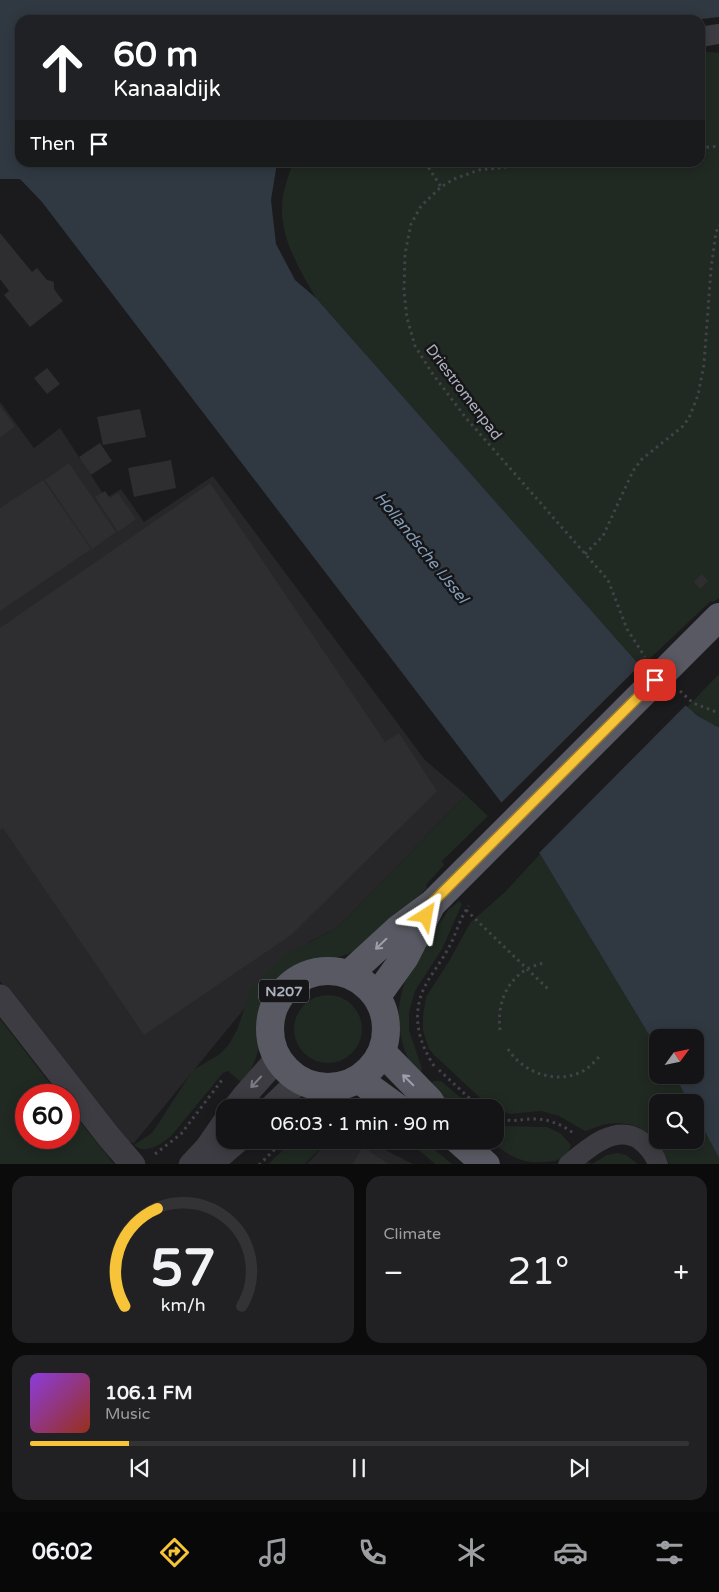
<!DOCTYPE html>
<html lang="en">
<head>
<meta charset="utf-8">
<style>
	body { margin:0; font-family:"Varela Round",sans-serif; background:#212123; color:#f1f3f6; height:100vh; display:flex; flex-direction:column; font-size:19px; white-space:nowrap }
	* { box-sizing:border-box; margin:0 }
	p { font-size:16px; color:#9d9ea1 }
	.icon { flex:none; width:28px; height:28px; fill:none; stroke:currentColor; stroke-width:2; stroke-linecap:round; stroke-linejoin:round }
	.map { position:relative; height:1164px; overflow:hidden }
	.details { display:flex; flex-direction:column; gap:12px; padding:12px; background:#0b0b0c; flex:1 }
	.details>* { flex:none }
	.top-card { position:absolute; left:15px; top:15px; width:690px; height:152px; border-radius:15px; box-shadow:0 2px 12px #0003,0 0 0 1px #333335; background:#202124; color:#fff; overflow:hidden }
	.needle { width:32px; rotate:57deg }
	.controls { position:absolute; left:649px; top:1029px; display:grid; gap:10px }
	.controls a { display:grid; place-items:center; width:55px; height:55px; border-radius:10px; background:#141416; box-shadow:0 2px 12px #0003,0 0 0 1px #333335; font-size:25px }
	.speed { position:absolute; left:15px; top:1084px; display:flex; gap:10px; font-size:25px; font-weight:700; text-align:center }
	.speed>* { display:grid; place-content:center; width:65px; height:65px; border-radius:50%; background:#141416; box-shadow:0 2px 12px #0003,0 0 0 1px #333335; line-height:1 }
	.speed .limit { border:8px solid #d22; background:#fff; color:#111 }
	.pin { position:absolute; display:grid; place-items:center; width:42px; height:42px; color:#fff; margin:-21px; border-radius:10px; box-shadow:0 2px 8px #0006 }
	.me { position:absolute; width:55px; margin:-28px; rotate:34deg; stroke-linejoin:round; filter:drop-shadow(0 0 4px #0008) }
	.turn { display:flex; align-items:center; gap:18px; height:105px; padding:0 15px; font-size:22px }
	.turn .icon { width:65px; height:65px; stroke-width:2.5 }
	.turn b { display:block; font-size:35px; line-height:42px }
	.then { display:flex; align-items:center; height:48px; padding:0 15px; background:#0003; gap:10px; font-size:19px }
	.big { font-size:38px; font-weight:600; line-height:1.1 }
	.details .card { flex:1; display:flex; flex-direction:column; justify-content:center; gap:8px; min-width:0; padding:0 18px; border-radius:15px; background:#212123 }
	.details .dial { align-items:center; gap:0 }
	.dial svg { height:130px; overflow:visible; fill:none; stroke:#333335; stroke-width:7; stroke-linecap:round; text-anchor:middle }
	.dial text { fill:#f1f3f6; stroke:none }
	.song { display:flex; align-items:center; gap:15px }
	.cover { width:60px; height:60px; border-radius:8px; background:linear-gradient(135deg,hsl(270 70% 55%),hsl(10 70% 35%)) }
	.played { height:5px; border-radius:2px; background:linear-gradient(90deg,#f7c339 15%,#333335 15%) }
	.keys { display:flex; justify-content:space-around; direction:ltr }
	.heat { display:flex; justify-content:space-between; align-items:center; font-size:28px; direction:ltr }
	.details .tiles { flex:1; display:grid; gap:12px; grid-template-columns:1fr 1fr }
	.card:last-child { grid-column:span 2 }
	.trip { position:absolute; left:216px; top:1099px; width:288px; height:50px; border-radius:15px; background:#141416; box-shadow:0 2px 12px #0003,0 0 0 1px #333335; font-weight:600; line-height:50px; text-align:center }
	.menu { display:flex; height:80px; justify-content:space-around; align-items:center; background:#080809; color:#9d9ea1 }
	.menu .icon { width:35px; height:35px }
	.menu .selected { color:#f7c339 }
	.menu b { font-size:22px; color:#f1f3f6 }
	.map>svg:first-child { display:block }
	.built { fill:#27272a }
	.green { fill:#202922 }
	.water { fill:#303942 }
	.pier { fill:#1b1b1d }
	.building { fill:#2e2e31 }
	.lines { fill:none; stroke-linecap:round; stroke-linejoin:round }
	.path { stroke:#424349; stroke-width:3; stroke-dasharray:2.5 4; stroke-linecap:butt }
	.minor { stroke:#3c3c42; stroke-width:20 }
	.tertiary { stroke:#3c3c42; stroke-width:25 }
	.primary { stroke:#585962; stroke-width:28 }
	.oneway { stroke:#9c9fab }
	.oneway2 { stroke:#7a7c86 }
	.route-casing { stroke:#a17f25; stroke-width:12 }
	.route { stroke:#f7c339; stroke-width:9 }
	.labels { text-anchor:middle; stroke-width:5; stroke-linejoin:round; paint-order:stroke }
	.shield { fill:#161618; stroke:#80828c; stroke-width:1 }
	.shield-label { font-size:14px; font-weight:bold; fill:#adb1bd }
	.street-label { font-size:15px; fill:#adb1bd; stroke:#161618 }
	.water-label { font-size:16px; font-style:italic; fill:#849db8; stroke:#161618 }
</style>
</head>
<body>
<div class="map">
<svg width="719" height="1165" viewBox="0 0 719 1165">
	<rect width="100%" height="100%" fill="#1b1b1d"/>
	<!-- built -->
	<path class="built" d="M0,402L34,448L60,428L106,498L121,489L144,522L213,476L425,760L466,795L347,918L335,929L309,942L267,981L134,1143L118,1141L0,981Z
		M329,1140H365L413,1164L306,1165Z"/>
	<!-- green -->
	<path class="green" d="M700,51L719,53V598L713,602L711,601L641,667L316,298C298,267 277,234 283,196C285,185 289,173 293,163L700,162Z
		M719,674V727L706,721L687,707Z
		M466,795L488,816L442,861L444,865L426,885L427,888C404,910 382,935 354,951C324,967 297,956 273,989C258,1010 262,1027 258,1051C255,1062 250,1072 245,1083H242L228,1071L223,1073L172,1135C163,1143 146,1156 134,1145L152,1133L158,1124L193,1070L220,1054L229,1044L237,1030L251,989L285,955L335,929L347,918Z
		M540,854L657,1048L658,1075H674L689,1102H658V1140H695V1113L719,1158V1164H669C659,1136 639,1119 607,1124C600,1125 592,1129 585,1131L559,1116L541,1111L510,1114L495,1109V1108L490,1107L434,1055L429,1049L423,1031V1016L426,997L451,958L470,923L506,891Z
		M459,901L462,904L442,949L415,991L409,1013V1030L422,1069L419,1075C410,1068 407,1056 403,1045C387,989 419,953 449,909L452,907Z
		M294 1029a34 34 0 1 1 68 0a34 34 0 1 1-68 0Z
		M0,1019L59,1095H26V1138H69V1108L114,1164H0Z
		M434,1081H441L472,1107H452L427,1085Z
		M328,1097L359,1100L383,1107L289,1108L310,1100Z
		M495,1124L499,1126L547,1127L560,1133L571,1145C570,1153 563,1158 555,1161C525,1165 512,1159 490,1140H495Z
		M294,1140H328L305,1164H268Z
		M407,1140H423L452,1164H435Z
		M618,1153L626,1155L638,1164L582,1165L587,1161L592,1164L607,1155Z"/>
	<!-- water -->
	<path class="water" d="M0,0H719V17L693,20H20V162L277,163L271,200L276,244L295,280L316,298L641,667L698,716L716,726L719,727V1158L695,1113V1102H689L674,1075H695V1038H658L657,1048L540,854L501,802L42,202L20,179H0Z"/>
	<!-- pier -->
	<path class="pier" d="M641,664L687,704L537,855L500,804Z"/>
	<!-- building -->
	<path class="building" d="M0,233L32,272L37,268L47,280L52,281L54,283V289L63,301L30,327L4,295L9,291L0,279Z
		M47,368L60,384L47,394L34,378Z
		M0,406L15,426L0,438Z
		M140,409L146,437L103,445L97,417Z
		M100,443L112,461L91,475L79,457Z
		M171,460L176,488L134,497L128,468Z
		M69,463L116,532L92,549L45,480Z
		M43,480L91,549L0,611V508Z
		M210,483L385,742L399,733L437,791L291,935L144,1035L3,828L0,830V628Z
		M105,491L110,498L118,493L136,519L118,532L95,497Z
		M702,574L708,581L700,589L694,582Z
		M363,1147L390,1165H352Z"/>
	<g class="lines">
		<!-- path -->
		<path class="path" d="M700,148L719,146
			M425,162L441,187
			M552,162L479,170L454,179L441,187L421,206L411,224L405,254L404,291L407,318L415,346L432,373L466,418L608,580L627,629L645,657
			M585,554L603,536L633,471L642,459L682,427L689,418L698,395L704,364L711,269L716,232L719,225
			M680,691L693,703L719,713
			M466,910L549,990
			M500,1030C497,1006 505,982 527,969C533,966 540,964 546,962
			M508,1049C523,1073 557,1085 583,1071C589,1068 595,1061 600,1056
			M434,1066C420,1044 412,1019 422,993C428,977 441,963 449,947C456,935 460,917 469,906
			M439,1070L480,1108
			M495,1117C515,1124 520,1118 538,1119C551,1120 565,1126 574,1134
			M155,1154L181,1134L222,1080L225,1079
			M259,1165L284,1140"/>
		<!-- minor -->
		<path class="minor" d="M700,37L719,34
			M568,1165C587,1149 615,1123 640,1140C649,1147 655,1154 658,1165"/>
		<!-- tertiary -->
		<path class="tertiary" d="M0,997L109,1137L133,1165
			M235,1108L246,1094L278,1058
			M271,1108L300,1080
			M191,1165L207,1148L225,1122
			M209,1165L238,1140"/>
		<!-- primary -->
		<path class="primary" d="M270 1029a58 58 0 1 1 116 0a58 58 0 1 1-116 0Z
			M349,974L398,929L433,903L719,617
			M377,996L405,957L430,908
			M382,1052L429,1100L434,1108
			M358,1079L398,1108
			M458,1140L486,1165"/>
	</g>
	<!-- one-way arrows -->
	<defs><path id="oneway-shaft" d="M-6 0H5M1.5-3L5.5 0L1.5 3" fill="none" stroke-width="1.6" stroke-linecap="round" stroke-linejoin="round" transform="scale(1.25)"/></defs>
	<g class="oneway">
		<use href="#oneway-shaft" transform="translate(381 944) rotate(136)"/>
		<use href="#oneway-shaft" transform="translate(408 1080) rotate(-135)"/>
	</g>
	<use class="oneway2" href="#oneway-shaft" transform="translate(256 1082) rotate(133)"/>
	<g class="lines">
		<!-- route casing -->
		<g class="route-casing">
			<path id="route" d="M426,916L433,902L655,680"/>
		</g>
		<!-- route -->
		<use href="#route" class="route"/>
	</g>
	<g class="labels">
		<!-- shield labels -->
		<rect class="shield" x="259" y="979.5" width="50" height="23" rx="4"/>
		<g class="shield-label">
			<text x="284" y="996">N207</text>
		</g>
		<!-- street labels -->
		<g class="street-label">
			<text transform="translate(464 392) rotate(53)" y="5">Driestromenpad</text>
		</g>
		<!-- water labels -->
		<g class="water-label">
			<text transform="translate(422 547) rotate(51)" y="6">Hollandsche IJssel</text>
		</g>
	</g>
</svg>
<div class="controls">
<a><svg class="needle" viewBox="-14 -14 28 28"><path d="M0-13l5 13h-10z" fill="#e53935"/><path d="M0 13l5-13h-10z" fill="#9d9ea1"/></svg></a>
<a><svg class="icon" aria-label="search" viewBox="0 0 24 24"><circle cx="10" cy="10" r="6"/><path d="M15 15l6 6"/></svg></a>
</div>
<div class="speed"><div class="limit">60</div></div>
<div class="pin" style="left:655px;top:680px;background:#d93025"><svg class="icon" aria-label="arrive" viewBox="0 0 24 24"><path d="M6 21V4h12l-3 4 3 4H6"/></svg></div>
<svg class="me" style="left:426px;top:916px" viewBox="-20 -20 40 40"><path d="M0-17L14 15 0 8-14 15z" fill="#f7c339" stroke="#fff" stroke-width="4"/></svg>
<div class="trip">06:03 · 1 min · 90 m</div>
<div class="top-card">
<div class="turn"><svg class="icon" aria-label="ahead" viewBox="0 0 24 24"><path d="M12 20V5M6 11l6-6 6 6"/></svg><div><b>60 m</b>Kanaaldijk</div></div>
<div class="then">Then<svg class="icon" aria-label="arrive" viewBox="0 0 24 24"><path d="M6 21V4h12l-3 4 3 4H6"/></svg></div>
</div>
</div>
<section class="details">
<div class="tiles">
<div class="card dial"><svg viewBox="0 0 100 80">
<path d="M14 69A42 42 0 1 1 86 69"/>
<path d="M14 69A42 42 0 0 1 34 9" stroke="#f7c339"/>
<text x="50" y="56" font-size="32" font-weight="700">57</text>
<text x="50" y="72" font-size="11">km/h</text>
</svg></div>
<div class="card"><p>Climate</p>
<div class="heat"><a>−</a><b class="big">21°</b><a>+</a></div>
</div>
<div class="card">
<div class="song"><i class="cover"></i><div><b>106.1 FM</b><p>Music</p></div></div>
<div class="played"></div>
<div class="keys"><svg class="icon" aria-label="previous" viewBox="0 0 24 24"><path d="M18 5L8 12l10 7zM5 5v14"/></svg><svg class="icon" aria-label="pause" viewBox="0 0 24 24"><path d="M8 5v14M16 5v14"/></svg><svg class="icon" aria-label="next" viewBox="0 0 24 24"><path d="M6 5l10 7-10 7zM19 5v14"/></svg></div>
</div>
</div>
</section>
<nav class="menu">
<b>06:02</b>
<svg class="icon selected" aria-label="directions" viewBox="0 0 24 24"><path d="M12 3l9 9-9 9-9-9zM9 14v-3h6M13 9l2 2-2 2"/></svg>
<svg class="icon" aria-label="music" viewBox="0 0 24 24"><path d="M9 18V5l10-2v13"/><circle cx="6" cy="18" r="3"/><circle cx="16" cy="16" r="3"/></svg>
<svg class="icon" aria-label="phone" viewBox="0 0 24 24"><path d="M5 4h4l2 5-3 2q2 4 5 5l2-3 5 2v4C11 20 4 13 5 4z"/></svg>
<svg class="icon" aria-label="climate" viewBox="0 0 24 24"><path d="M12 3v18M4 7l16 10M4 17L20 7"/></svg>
<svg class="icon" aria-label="car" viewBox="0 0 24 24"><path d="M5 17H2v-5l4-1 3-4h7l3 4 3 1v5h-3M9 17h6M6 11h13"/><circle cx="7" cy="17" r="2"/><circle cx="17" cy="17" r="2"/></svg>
<svg class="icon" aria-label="filters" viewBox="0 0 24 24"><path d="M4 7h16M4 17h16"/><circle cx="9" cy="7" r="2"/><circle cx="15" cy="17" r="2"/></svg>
</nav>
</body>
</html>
